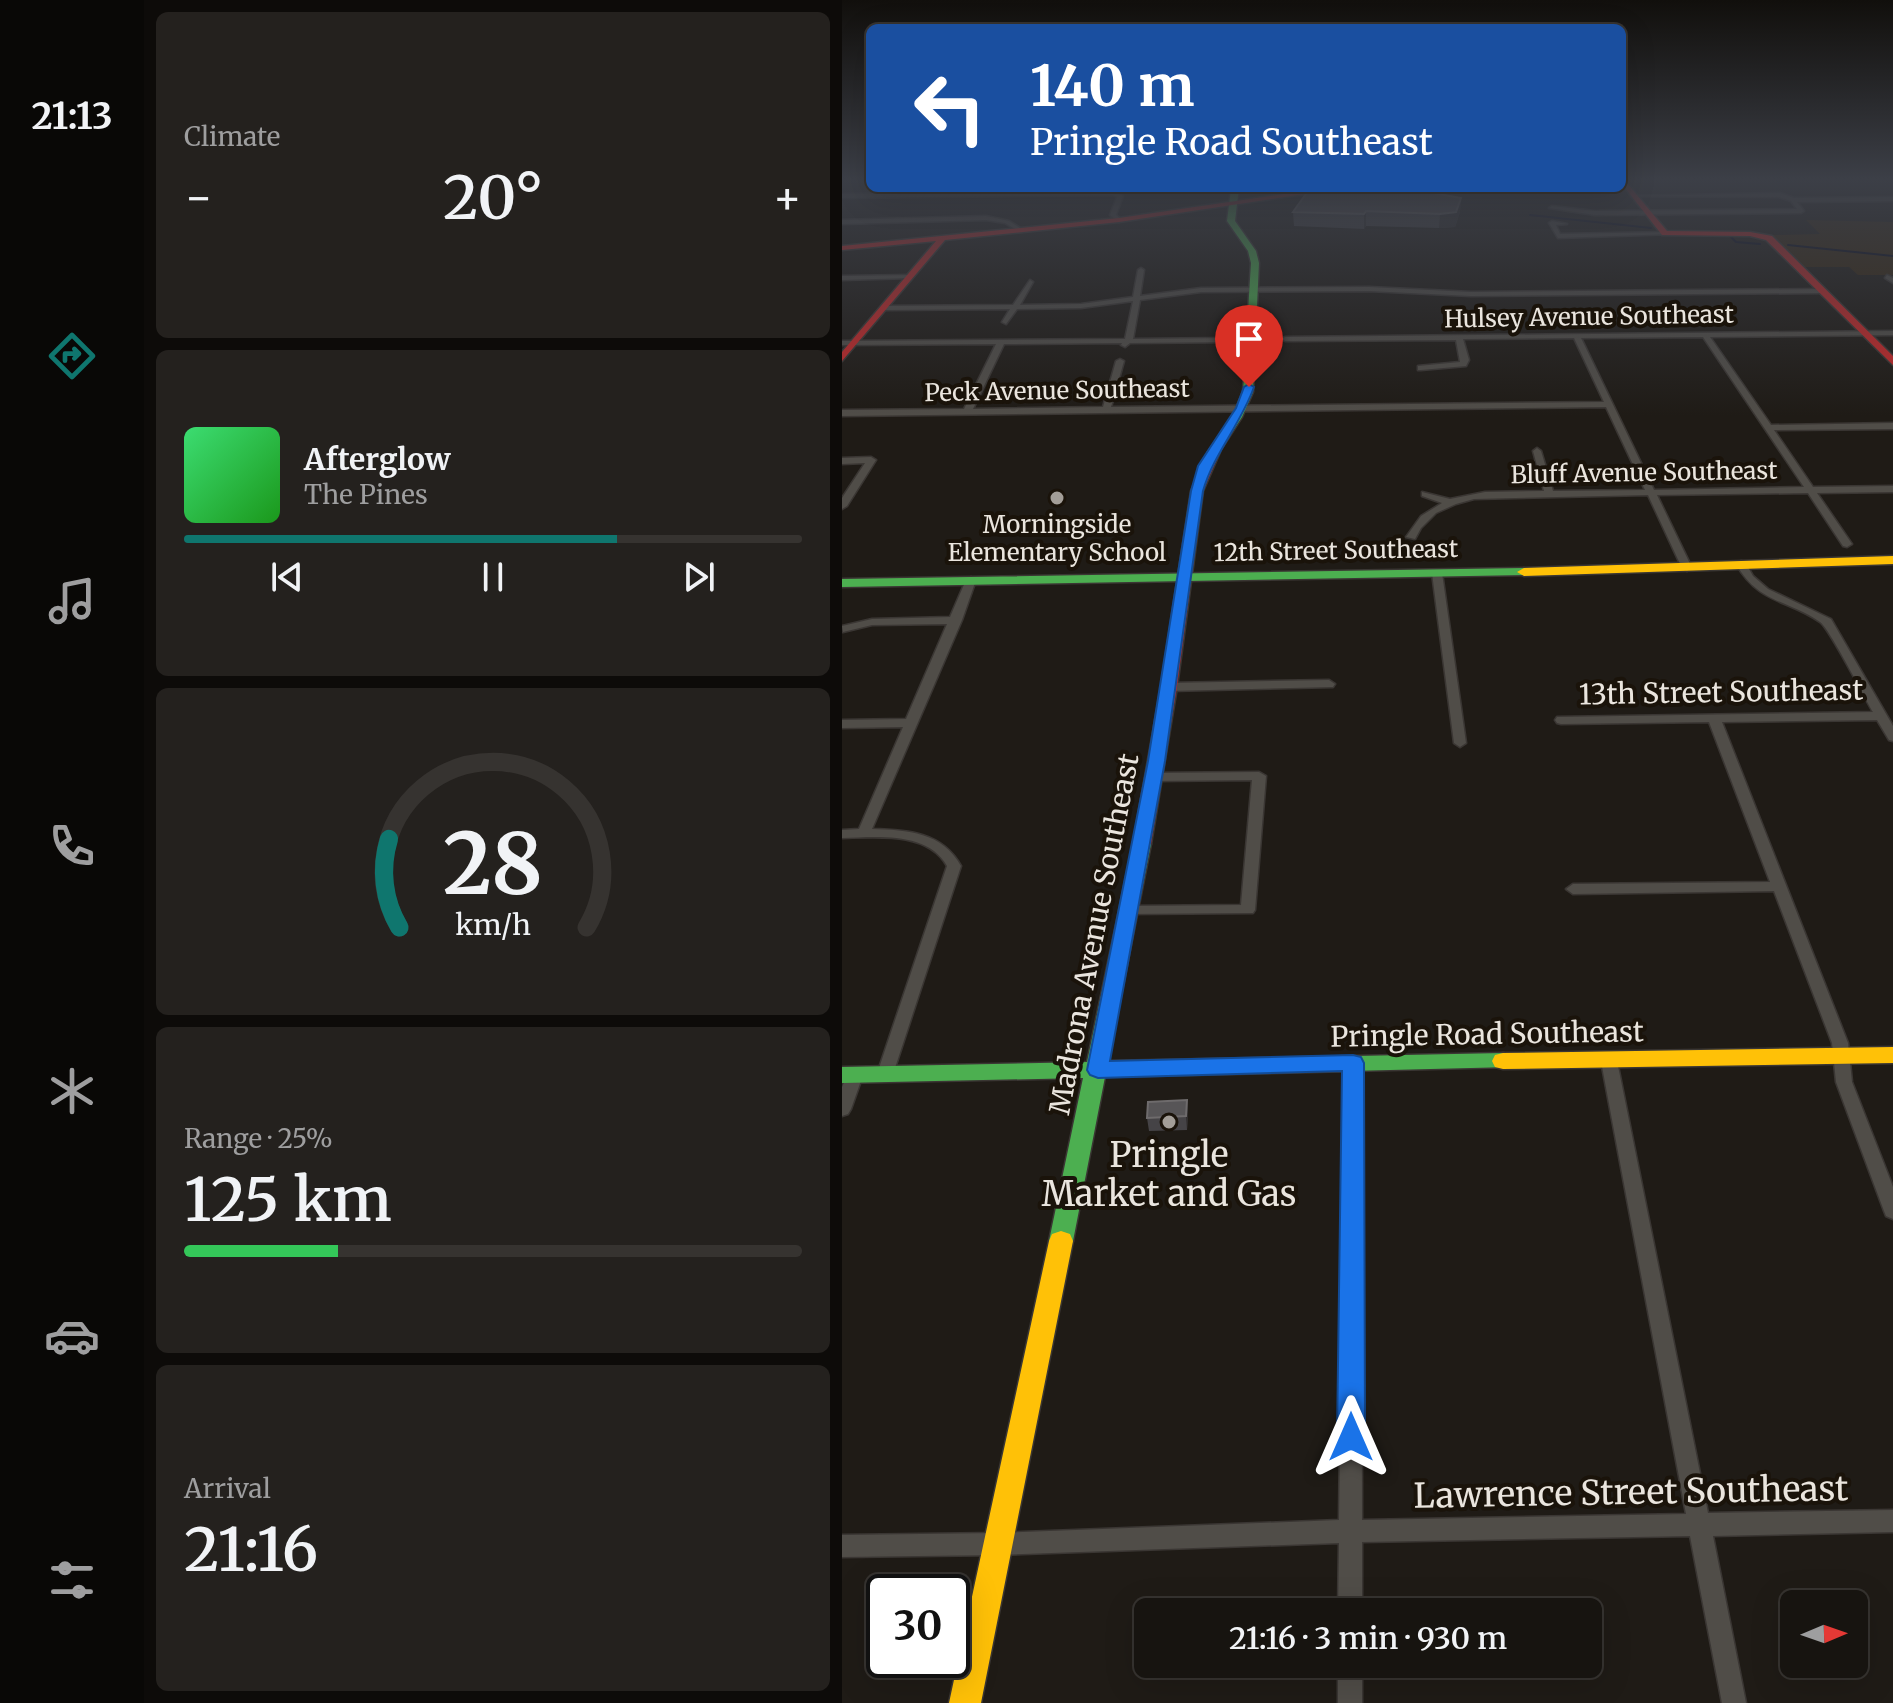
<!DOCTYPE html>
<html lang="en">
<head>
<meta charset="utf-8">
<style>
	body { margin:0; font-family:Merriweather,serif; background:#24211e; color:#f1f3f6; height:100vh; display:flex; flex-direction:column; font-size:30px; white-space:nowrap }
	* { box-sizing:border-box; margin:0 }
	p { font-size:26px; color:#9e9e9f }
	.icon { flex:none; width:44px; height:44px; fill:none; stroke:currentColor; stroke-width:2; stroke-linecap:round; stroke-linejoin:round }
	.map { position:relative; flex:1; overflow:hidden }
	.side { display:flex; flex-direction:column; gap:12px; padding:12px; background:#0d0b09; width:698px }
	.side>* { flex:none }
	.guide { position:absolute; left:24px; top:24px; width:760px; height:168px; border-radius:12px; box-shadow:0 8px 32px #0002,0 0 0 2px #363330; background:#1a4fa0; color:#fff; overflow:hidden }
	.needle { width:52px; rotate:88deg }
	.controls { position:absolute; left:938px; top:1590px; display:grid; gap:16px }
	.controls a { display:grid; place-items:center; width:88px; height:88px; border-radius:12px; background:#171410; box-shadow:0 8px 32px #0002,0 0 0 2px #363330; font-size:40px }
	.speed { position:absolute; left:24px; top:1574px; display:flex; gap:16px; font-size:40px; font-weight:700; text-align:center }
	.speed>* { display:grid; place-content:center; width:104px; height:104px; border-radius:50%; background:#171410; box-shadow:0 8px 32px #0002,0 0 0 2px #363330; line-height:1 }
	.speed .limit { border:4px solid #111; border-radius:12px; background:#fff; color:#111 }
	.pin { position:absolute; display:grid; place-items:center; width:68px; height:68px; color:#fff; margin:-82px -34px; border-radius:50% 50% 50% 0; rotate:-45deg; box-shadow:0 0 8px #0007 }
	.pin .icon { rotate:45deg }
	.me { position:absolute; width:88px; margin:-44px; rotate:0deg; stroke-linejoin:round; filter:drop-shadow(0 0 6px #0008) }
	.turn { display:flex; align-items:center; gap:28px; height:168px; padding:0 32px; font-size:36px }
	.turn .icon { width:104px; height:104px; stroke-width:2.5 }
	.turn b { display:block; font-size:56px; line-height:68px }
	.big { font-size:60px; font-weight:600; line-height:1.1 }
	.side .widget { flex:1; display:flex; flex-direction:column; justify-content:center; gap:12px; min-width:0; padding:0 28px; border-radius:12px; background:#24211e }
	.side .dial { align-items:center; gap:0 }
	.dial svg { height:208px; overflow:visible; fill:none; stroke:#363330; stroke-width:7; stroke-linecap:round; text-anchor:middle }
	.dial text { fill:#f1f3f6; stroke:none }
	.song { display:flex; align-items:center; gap:24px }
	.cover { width:96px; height:96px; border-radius:12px; background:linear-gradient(135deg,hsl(140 70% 55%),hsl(120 70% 35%)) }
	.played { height:8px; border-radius:4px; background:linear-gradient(90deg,#0f766e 70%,#363330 70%) }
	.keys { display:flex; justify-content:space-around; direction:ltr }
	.heat { display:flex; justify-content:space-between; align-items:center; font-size:44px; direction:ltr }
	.charge { height:12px; border-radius:6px; background:linear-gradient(90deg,#34c759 25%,#363330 0) }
	.trip { position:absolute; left:292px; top:1598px; width:468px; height:80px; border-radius:12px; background:#171410; box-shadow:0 8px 32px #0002,0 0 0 2px #363330; font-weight:600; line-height:80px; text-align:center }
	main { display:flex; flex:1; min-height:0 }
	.menu { display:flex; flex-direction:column; width:144px; justify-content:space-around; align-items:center; background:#090806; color:#9e9e9f }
	.menu .icon { width:56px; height:56px }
	.menu .active { color:#0f766e }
	.menu b { font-size:36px; color:#f1f3f6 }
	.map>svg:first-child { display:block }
	.green { fill:#36260f }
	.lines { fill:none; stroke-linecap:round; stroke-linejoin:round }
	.stream { stroke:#04081e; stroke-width:2 }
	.street-casing { stroke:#3a3633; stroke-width:3 }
	.fast-casing { stroke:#3a3633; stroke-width:3 }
	.slow-casing { stroke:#3a3633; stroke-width:3 }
	.jam-casing { stroke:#3a3633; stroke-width:3 }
	.street { fill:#504d48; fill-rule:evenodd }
	.fast { fill:#4caf50; fill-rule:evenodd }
	.slow { fill:#ffc107; fill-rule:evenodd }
	.jam { fill:#c62828; fill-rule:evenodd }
	.wall { fill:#454346 }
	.shaded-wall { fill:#2f2c2c }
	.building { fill:#575557; stroke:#6e6b6c; stroke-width:2 }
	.route { fill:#1a73e8; stroke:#114b97; stroke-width:2 }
	.poi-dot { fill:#a39e98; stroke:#1a130a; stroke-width:3 }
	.labels { text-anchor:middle; stroke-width:8; stroke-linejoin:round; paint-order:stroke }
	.far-street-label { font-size:24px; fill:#eae5de; stroke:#1a130a }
	.far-poi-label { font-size:24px; fill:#eae5de; stroke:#1a130a }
	.street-label { font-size:28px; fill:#eae5de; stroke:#1a130a }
	.near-poi-label { font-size:34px; fill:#eae5de; stroke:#1a130a }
	.near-street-label { font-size:34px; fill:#eae5de; stroke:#1a130a }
</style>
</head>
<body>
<main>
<nav class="menu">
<b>21:13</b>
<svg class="icon active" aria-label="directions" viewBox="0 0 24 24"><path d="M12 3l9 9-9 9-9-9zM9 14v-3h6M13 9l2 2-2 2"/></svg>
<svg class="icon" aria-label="music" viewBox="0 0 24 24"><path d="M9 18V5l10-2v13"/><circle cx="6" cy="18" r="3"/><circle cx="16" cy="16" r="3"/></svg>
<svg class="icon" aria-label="phone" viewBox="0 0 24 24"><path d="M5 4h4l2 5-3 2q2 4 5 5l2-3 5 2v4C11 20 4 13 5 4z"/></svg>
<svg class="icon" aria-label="climate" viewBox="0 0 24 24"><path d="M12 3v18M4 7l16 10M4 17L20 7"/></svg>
<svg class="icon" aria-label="car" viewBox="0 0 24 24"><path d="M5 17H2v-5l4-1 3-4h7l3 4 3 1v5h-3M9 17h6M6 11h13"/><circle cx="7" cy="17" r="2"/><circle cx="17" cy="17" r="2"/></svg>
<svg class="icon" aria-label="filters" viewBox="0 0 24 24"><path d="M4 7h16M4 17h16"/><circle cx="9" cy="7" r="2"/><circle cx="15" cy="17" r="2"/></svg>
</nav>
<section class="side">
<div class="widget"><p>Climate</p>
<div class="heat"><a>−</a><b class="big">20°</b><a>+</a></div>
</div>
<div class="widget">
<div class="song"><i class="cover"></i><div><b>Afterglow</b><p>The Pines</p></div></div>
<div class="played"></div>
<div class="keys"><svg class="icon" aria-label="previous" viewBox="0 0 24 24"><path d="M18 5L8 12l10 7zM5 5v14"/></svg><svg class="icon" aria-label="pause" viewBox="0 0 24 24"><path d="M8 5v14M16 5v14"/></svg><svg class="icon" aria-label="next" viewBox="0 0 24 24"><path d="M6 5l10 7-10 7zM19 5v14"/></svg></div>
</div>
<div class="widget dial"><svg viewBox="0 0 100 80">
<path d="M14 69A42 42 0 1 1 86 69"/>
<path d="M14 69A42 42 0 0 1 10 35" stroke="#0f766e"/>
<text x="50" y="56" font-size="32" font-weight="700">28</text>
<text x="50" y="72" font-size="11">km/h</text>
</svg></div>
<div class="widget"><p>Range · 25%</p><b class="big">125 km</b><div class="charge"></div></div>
<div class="widget"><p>Arrival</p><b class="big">21:16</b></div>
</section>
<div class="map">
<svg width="1051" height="1703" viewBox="0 0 1051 1703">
	<rect width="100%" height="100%" fill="#1f1b16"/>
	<!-- green -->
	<path class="green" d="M964,220L1051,222V275H1016L1007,267H962L930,235L978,234Z"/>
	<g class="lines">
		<!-- stream -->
		<path class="stream" d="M688,215L809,228
			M888,236L894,242L918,244
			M946,245L1051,256"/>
		<!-- street casing -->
		<g class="street-casing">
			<path id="street" d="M272,191L281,196L274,215L280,220L277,222L268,215L275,197L271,195L0,198V194Z
				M938,193L952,198L1051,197V201L955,202L962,211L959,213L753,215L707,208L710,206L753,211L955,209L949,201L937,197L789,196Z
				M144,216L167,221L183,231L178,232L163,223L144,220L0,224V220Z
				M710,221L725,224L714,225L718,234L828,232L831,234L716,238L707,223Z
				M299,268L302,270L298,296L359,288L527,287L629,292L981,289L984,291L981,293L629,296L527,291L359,292L298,300L291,339L390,338L394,340L390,342L288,343L283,347L279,345L280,343L162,344L131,409L261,407L274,361L278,359L282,361L269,407L762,402L732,338L621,339L627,360L624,366L579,370H576V366L618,362L614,340L443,341L439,339L443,337L1051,331V335L868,337L929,425L1051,423V429L932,430L971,487L1051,486V492L975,493L1010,544L1005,547L1001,546L966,493L815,495L850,568L845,571L840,568L806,495L632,499L614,504L594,513L579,528L573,539L564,537L579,516L600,503L580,496V492L608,499L643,492L702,491L691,451L695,448L699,451L711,491L803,490L764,407L0,416V410L122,409L154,344L0,345V341L283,339L291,301L239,308L175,309L164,324L160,322L168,309L43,310L40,306L171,305L188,280L191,282L178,305L239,304L291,297L296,270ZM861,337L962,487L812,490L739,338Z
				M71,275L69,278L0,280V276Z
				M1045,275L1051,278V283L1043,278Z
				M29,457L34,460L5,506L0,509V498L23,463L0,464V458Z
				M899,561L903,562L911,576L926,589L989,619L1051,726V741L1047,740L1035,720L880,722L1006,1043L1010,1082L1051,1187V1219L1044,1216L1042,1211L994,1082L990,1043L932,891L731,894L724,889L731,884L928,882L867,722L719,724L715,723L713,720L715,717L1031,712C1022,697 988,629 978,622C945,599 917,604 894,564Z
				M595,570L600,573L624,743L618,747L612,743L590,573Z
				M129,577L134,580L120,620L30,829C66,830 100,832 119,866L51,1074L49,1078L43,1080L37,1078L35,1074L105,866C86,831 34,837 0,838V830L17,829L61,727L0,728V720L64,719L105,624L30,625L1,632L0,626L30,619L108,617L124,580Z
				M487,680L493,684L491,687L327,691L321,687L327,683Z
				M417,772L424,776L413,910L411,913L283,914L281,911L288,906L399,905L410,780L312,781L305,777L312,773Z
				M767,1055L773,1057L775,1061L866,1513L1051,1510V1532L871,1536L904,1703H880L848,1536L520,1542V1612H496L497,1543L156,1555L0,1557V1535L156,1533L497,1520L503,1063L505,1059L511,1057L517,1059L519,1063L520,1520L844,1514L759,1061L761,1057Z
				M13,1069L19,1071L21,1075L9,1109L6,1114L0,1116V1087L7,1071Z
				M496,1664H520V1703H496Z"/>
		</g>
		<!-- fast casing -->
		<g class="fast-casing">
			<path id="fast" d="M389,188H397L393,221L414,251L417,263L411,392L400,417L376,454L372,455L366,452L390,417L401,392L409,263L406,251L385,221Z
				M682,568L689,572L687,575L0,587V579Z
				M300,839L309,844L266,1061L661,1053L669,1055L672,1061L669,1067L263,1077L231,1241L228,1248L219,1251L210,1248L207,1241L241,1078L0,1083V1067L245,1062L291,844Z"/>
		</g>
		<!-- slow casing -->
		<g class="slow-casing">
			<path id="slow" d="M1051,556V564L682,576L675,572L682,568Z
				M1051,1047V1063L661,1069L653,1067L650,1061L653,1055L661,1053Z
				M219,1231L228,1234L231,1241L139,1703H107L207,1241L210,1234Z"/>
		</g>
		<!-- jam casing -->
		<g class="jam-casing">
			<path id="jam" d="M780,177L825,231L908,232L930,236L1051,356V365L924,240L908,236L820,235L780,184Z
				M483,188H502L277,222L103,240L0,361V352L94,241L0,250V246L277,218Z
				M372,449L378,452L361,491L335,687L309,844L300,849L291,844L319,687L349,491L366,452Z"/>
		</g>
		<!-- street -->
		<use href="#street" class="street"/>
		<!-- fast -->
		<use href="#fast" class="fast"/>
		<!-- slow -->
		<use href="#slow" class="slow"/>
		<!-- jam -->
		<use href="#jam" class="jam"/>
	</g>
	<!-- wall -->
	<path class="wall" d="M619,198L618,212L613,227L597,228L524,226L522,229L452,226L451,212Z
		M345,1100L346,1114L345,1130L307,1131L305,1118Z"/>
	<!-- shaded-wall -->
	<path class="shaded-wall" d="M619,198L618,212L613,227L597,228L598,214Z
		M524,211V226L522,229V214Z
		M345,1100L346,1114L345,1130L344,1116Z"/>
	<!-- building -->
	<path class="building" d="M466,191L586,192L619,198L614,212L598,214L524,211L522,214L451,212Z
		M345,1100L344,1116L305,1118L306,1102Z"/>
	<!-- sky -->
	<linearGradient id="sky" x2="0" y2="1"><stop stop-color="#110f0c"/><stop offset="0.43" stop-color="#3c3f47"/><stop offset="1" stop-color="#3c3f47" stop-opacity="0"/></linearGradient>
	<rect width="1051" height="416" fill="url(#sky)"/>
	<!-- route -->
	<path class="route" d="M407,384L412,387C399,424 372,453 361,491L323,761L268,1061L511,1055L519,1057L522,1063L523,1437L519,1447L509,1450L499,1447L495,1437L500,1071L256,1078L248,1075L245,1070L306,761L349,491L356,466L394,408L402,387Z"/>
	<!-- markers -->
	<g class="poi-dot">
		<circle cx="215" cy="498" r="8"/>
		<circle cx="327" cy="1122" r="8"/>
	</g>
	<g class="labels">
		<!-- far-street labels -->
		<g class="far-street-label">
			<text transform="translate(747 317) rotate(-1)" y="8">Hulsey Avenue Southeast</text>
			<text transform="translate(215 391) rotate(-1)" y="8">Peck Avenue Southeast</text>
			<text transform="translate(802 473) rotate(-1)" y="8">Bluff Avenue Southeast</text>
			<text transform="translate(494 551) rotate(-1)" y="8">12th Street Southeast</text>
		</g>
		<!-- far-poi labels -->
		<g class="far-poi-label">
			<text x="215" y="533">Morningside<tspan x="215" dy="28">Elementary School</tspan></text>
		</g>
		<!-- street labels -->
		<g class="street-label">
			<text transform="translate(879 692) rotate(-1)" y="10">13th Street Southeast</text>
			<text transform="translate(252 934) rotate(-79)" y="10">Madrona Avenue Southeast</text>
			<text transform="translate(645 1034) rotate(-1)" y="10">Pringle Road Southeast</text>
		</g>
		<!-- near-poi labels -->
		<g class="near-poi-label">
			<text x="327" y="1167">Pringle<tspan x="327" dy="39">Market and Gas</tspan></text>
		</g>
		<!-- near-street labels -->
		<g class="near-street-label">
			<text transform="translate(789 1492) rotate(-1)" y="12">Lawrence Street Southeast</text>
		</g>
	</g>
</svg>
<div class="controls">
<a><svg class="needle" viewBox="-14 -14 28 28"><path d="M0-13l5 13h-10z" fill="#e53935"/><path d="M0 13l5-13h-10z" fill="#9e9e9f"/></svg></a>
</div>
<div class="speed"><div class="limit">30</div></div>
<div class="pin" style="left:407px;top:387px;background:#d93025"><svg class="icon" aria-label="arrive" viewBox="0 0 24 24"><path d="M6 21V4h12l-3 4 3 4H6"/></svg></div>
<svg class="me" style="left:509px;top:1437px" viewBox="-20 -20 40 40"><path d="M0-17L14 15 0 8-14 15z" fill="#1a73e8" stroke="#fff" stroke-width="4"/></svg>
<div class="trip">21:16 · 3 min · 930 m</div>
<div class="guide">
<div class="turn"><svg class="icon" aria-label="left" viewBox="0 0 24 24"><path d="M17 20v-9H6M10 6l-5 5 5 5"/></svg><div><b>140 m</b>Pringle Road Southeast</div></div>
</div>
</div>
</main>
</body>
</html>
